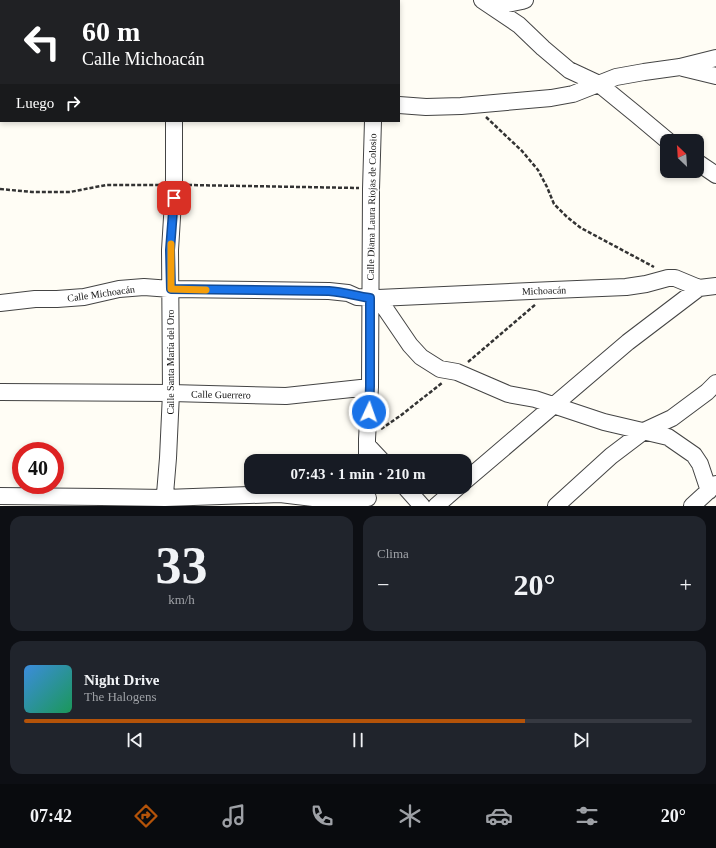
<!DOCTYPE html>
<html lang="es">
<head>
<meta charset="utf-8">
<style>
	body { margin:0; font-family:"Times New Roman",serif; background:#20242c; color:#f1f3f6; height:100vh; display:flex; flex-direction:column; font-size:15px; white-space:nowrap }
	* { box-sizing:border-box; margin:0 }
	p { font-size:13px; color:#9ea1a6 }
	.icon { flex:none; width:22px; height:22px; fill:none; stroke:currentColor; stroke-width:2; stroke-linecap:round; stroke-linejoin:round }
	.map { position:relative; height:506px; overflow:hidden }
	.side { display:flex; flex-direction:column; gap:10px; padding:10px; background:#0d0f14; flex:1 }
	.side>* { flex:none }
	.hud { position:absolute; left:0px; top:0px; width:400px; height:122px; box-shadow:0 2px 6px #0003; background:#202124; color:#fff; overflow:hidden }
	.needle { width:26px; rotate:335deg }
	.controls { position:absolute; left:660px; top:134px; display:grid; gap:8px }
	.controls a { display:grid; place-items:center; width:44px; height:44px; border-radius:8px; background:#171b24; box-shadow:0 2px 6px #0003; font-size:20px }
	.speed { position:absolute; left:12px; top:442px; display:flex; gap:8px; font-size:20px; font-weight:700; text-align:center }
	.speed>* { display:grid; place-content:center; width:52px; height:52px; border-radius:50%; background:#171b24; box-shadow:0 2px 6px #0003; line-height:1 }
	.speed .limit { border:6px solid #d22; background:#fff; color:#111 }
	.pin { position:absolute; display:grid; place-items:center; width:34px; height:34px; color:#fff; margin:-17px; border-radius:8px; box-shadow:0 2px 6px #0006 }
	.me { position:absolute; width:44px; margin:-22px; rotate:3deg; stroke-linejoin:round; filter:drop-shadow(0 0 3px #0008) }
	.turn { display:flex; align-items:center; gap:14px; height:84px; padding:0 16px; font-size:18px }
	.turn .icon { width:52px; height:52px; stroke-width:2.5 }
	.turn b { display:block; font-size:28px; line-height:34px }
	.then { display:flex; align-items:center; height:38px; padding:0 16px; background:#0003; gap:8px; font-size:15px }
	.big { font-size:30px; font-weight:700; line-height:1.1 }
	.side .tile { flex:1; display:flex; flex-direction:column; justify-content:center; gap:6px; min-width:0; padding:0 14px; border-radius:12px; background:#20242c }
	.side .dial { align-items:center; gap:0 }
	.dial b { font-size:52px; line-height:1 }
	.song { display:flex; align-items:center; gap:12px }
	.cover { width:48px; height:48px; border-radius:6px; background:linear-gradient(135deg,hsl(210 70% 55%),hsl(150 70% 35%)) }
	.played { height:4px; border-radius:2px; background:linear-gradient(90deg,#b45309 75%,#363941 75%) }
	.keys { display:flex; justify-content:space-around; direction:ltr }
	.heat { display:flex; justify-content:space-between; align-items:center; font-size:22px; direction:ltr }
	.side .tiles { flex:1; display:grid; gap:10px; grid-template-columns:1fr 1fr }
	.tile:last-child { grid-column:span 2 }
	.trip { position:absolute; left:244px; top:454px; width:228px; height:40px; border-radius:12px; background:#171b24; box-shadow:0 2px 6px #0003; font-weight:700; line-height:40px; text-align:center }
	.tabs { display:flex; height:64px; justify-content:space-around; align-items:center; background:#090b0e; color:#9ea1a6 }
	.tabs .icon { width:28px; height:28px }
	.tabs .current { color:#b45309 }
	.tabs b { font-size:18px; color:#f1f3f6 }
	.map>svg:first-child { display:block }
	.lines { fill:none; stroke-linecap:round; stroke-linejoin:round }
	.minor-casing { stroke:#444; stroke-width:18 }
	.path { stroke:#333; stroke-width:2.5; stroke-dasharray:4 2; stroke-linecap:butt }
	.minor { stroke:#fff; stroke-width:16 }
	.route-casing { stroke:#114b97; stroke-width:10 }
	.route { stroke:#1a73e8; stroke-width:7 }
	.slow { stroke:#f59e0b; stroke-width:7 }
	.labels { text-anchor:middle; stroke-width:4; stroke-linejoin:round; paint-order:stroke }
	.street-label { font-size:10px; fill:#111; stroke:#fff }
</style>
</head>
<body>
<div class="map">
<svg width="716" height="506" viewBox="0 0 716 506">
	<rect width="100%" height="100%" fill="#fffdf5"/>
	<g class="lines">
		<!-- minor casing -->
		<g class="minor-casing">
			<path id="minor" d="M482,0L519,25L543,48L569,70L599,84L637,115L668,141
				M182,1V0
				M378,1V0
				M493,7L522,1L525,0
				M683,68L716,76
				M0,91H1
				M399,105L426,107L461,106L551,98L573,94L616,77L644,72L680,67L716,58
				M697,162L716,175
				M378,298L410,345L421,357L440,369L457,372L508,394L535,399L604,422L668,437L694,455L700,464L709,491
				M0,303L35,299H57L84,297L119,289L144,287L171,289L329,291L348,293L357,297L378,298L553,290L626,287L646,284L668,278H675L699,288L716,286
				M0,392L171,393L286,396L370,387
				M367,445L382,461
				M367,461V439L370,387L371,189L373,121
				M465,481L628,342L699,288
				M405,487L422,506
				M0,496L101,497L165,498L280,494L321,499L368,498
				M164,506L168,458L171,393L170,250L174,185V121
				M436,506L458,487
				M556,506L611,456L644,431L672,418L707,392L716,383
				M692,506L716,484"/>
		</g>
		<!-- path -->
		<path class="path" d="M486,117L522,151L538,170L547,187L554,204L567,217L581,228L654,267
			M188,185L359,188
			M0,189L32,192H70L106,185H161
			M468,362L536,304
			M381,429L400,416L442,383"/>
		<!-- minor -->
		<use href="#minor" class="minor"/>
	</g>
	<g class="lines">
		<!-- route casing -->
		<g class="route-casing">
			<path id="route" d="M174,198L170,250L171,289L329,291C343,292 356,296 370,298V386L369,412"/>
		</g>
		<!-- route -->
		<use href="#route" class="route"/>
		<!-- slow -->
		<path class="slow" d="M171,244V289L206,290"/>
	</g>
	<g class="labels">
		<!-- street labels -->
		<g class="street-label">
			<text transform="translate(371 207) rotate(-89)" y="4">Calle Diana Laura Riojas de Colosio</text>
			<text transform="translate(544 290) rotate(-2)" y="4">Michoacán</text>
			<text transform="translate(101 293) rotate(-8)" y="4">Calle Michoacán</text>
			<text transform="translate(170 362) rotate(-90)" y="4">Calle Santa María del Oro</text>
			<text transform="translate(221 394) rotate(1)" y="4">Calle Guerrero</text>
		</g>
	</g>
</svg>
<div class="controls">
<a><svg class="needle" viewBox="-14 -14 28 28"><path d="M0-13l5 13h-10z" fill="#e53935"/><path d="M0 13l5-13h-10z" fill="#9ea1a6"/></svg></a>
</div>
<div class="speed"><div class="limit">40</div></div>
<div class="pin" style="left:174px;top:198px;background:#d93025"><svg class="icon" aria-label="arrive" viewBox="0 0 24 24"><path d="M6 21V4h12l-3 4 3 4H6"/></svg></div>
<svg class="me" style="left:369px;top:412px" viewBox="-20 -20 40 40"><circle r="17" fill="#1a73e8" stroke="#fff" stroke-width="3"/><path d="M0-11L8 9 0 5-8 9z" fill="#fff"/></svg>
<div class="trip">07:43 · 1 min · 210 m</div>
<div class="hud">
<div class="turn"><svg class="icon" aria-label="left" viewBox="0 0 24 24"><path d="M17 20v-9H6M10 6l-5 5 5 5"/></svg><div><b>60 m</b>Calle Michoacán</div></div>
<div class="then">Luego<svg class="icon" aria-label="right" viewBox="0 0 24 24"><path d="M7 20v-9h11M14 6l5 5-5 5"/></svg></div>
</div>
</div>
<section class="side">
<div class="tiles">
<div class="tile dial"><b>33</b><p>km/h</p></div>
<div class="tile"><p>Clima</p>
<div class="heat"><a>−</a><b class="big">20°</b><a>+</a></div>
</div>
<div class="tile">
<div class="song"><i class="cover"></i><div><b>Night Drive</b><p>The Halogens</p></div></div>
<div class="played"></div>
<div class="keys"><svg class="icon" aria-label="previous" viewBox="0 0 24 24"><path d="M18 5L8 12l10 7zM5 5v14"/></svg><svg class="icon" aria-label="pause" viewBox="0 0 24 24"><path d="M8 5v14M16 5v14"/></svg><svg class="icon" aria-label="next" viewBox="0 0 24 24"><path d="M6 5l10 7-10 7zM19 5v14"/></svg></div>
</div>
</div>
</section>
<nav class="tabs">
<b>07:42</b>
<svg class="icon current" aria-label="directions" viewBox="0 0 24 24"><path d="M12 3l9 9-9 9-9-9zM9 14v-3h6M13 9l2 2-2 2"/></svg>
<svg class="icon" aria-label="music" viewBox="0 0 24 24"><path d="M9 18V5l10-2v13"/><circle cx="6" cy="18" r="3"/><circle cx="16" cy="16" r="3"/></svg>
<svg class="icon" aria-label="phone" viewBox="0 0 24 24"><path d="M5 4h4l2 5-3 2q2 4 5 5l2-3 5 2v4C11 20 4 13 5 4z"/></svg>
<svg class="icon" aria-label="climate" viewBox="0 0 24 24"><path d="M12 3v18M4 7l16 10M4 17L20 7"/></svg>
<svg class="icon" aria-label="car" viewBox="0 0 24 24"><path d="M5 17H2v-5l4-1 3-4h7l3 4 3 1v5h-3M9 17h6M6 11h13"/><circle cx="7" cy="17" r="2"/><circle cx="17" cy="17" r="2"/></svg>
<svg class="icon" aria-label="filters" viewBox="0 0 24 24"><path d="M4 7h16M4 17h16"/><circle cx="9" cy="7" r="2"/><circle cx="15" cy="17" r="2"/></svg>
<b>20°</b>
</nav>
</body>
</html>
